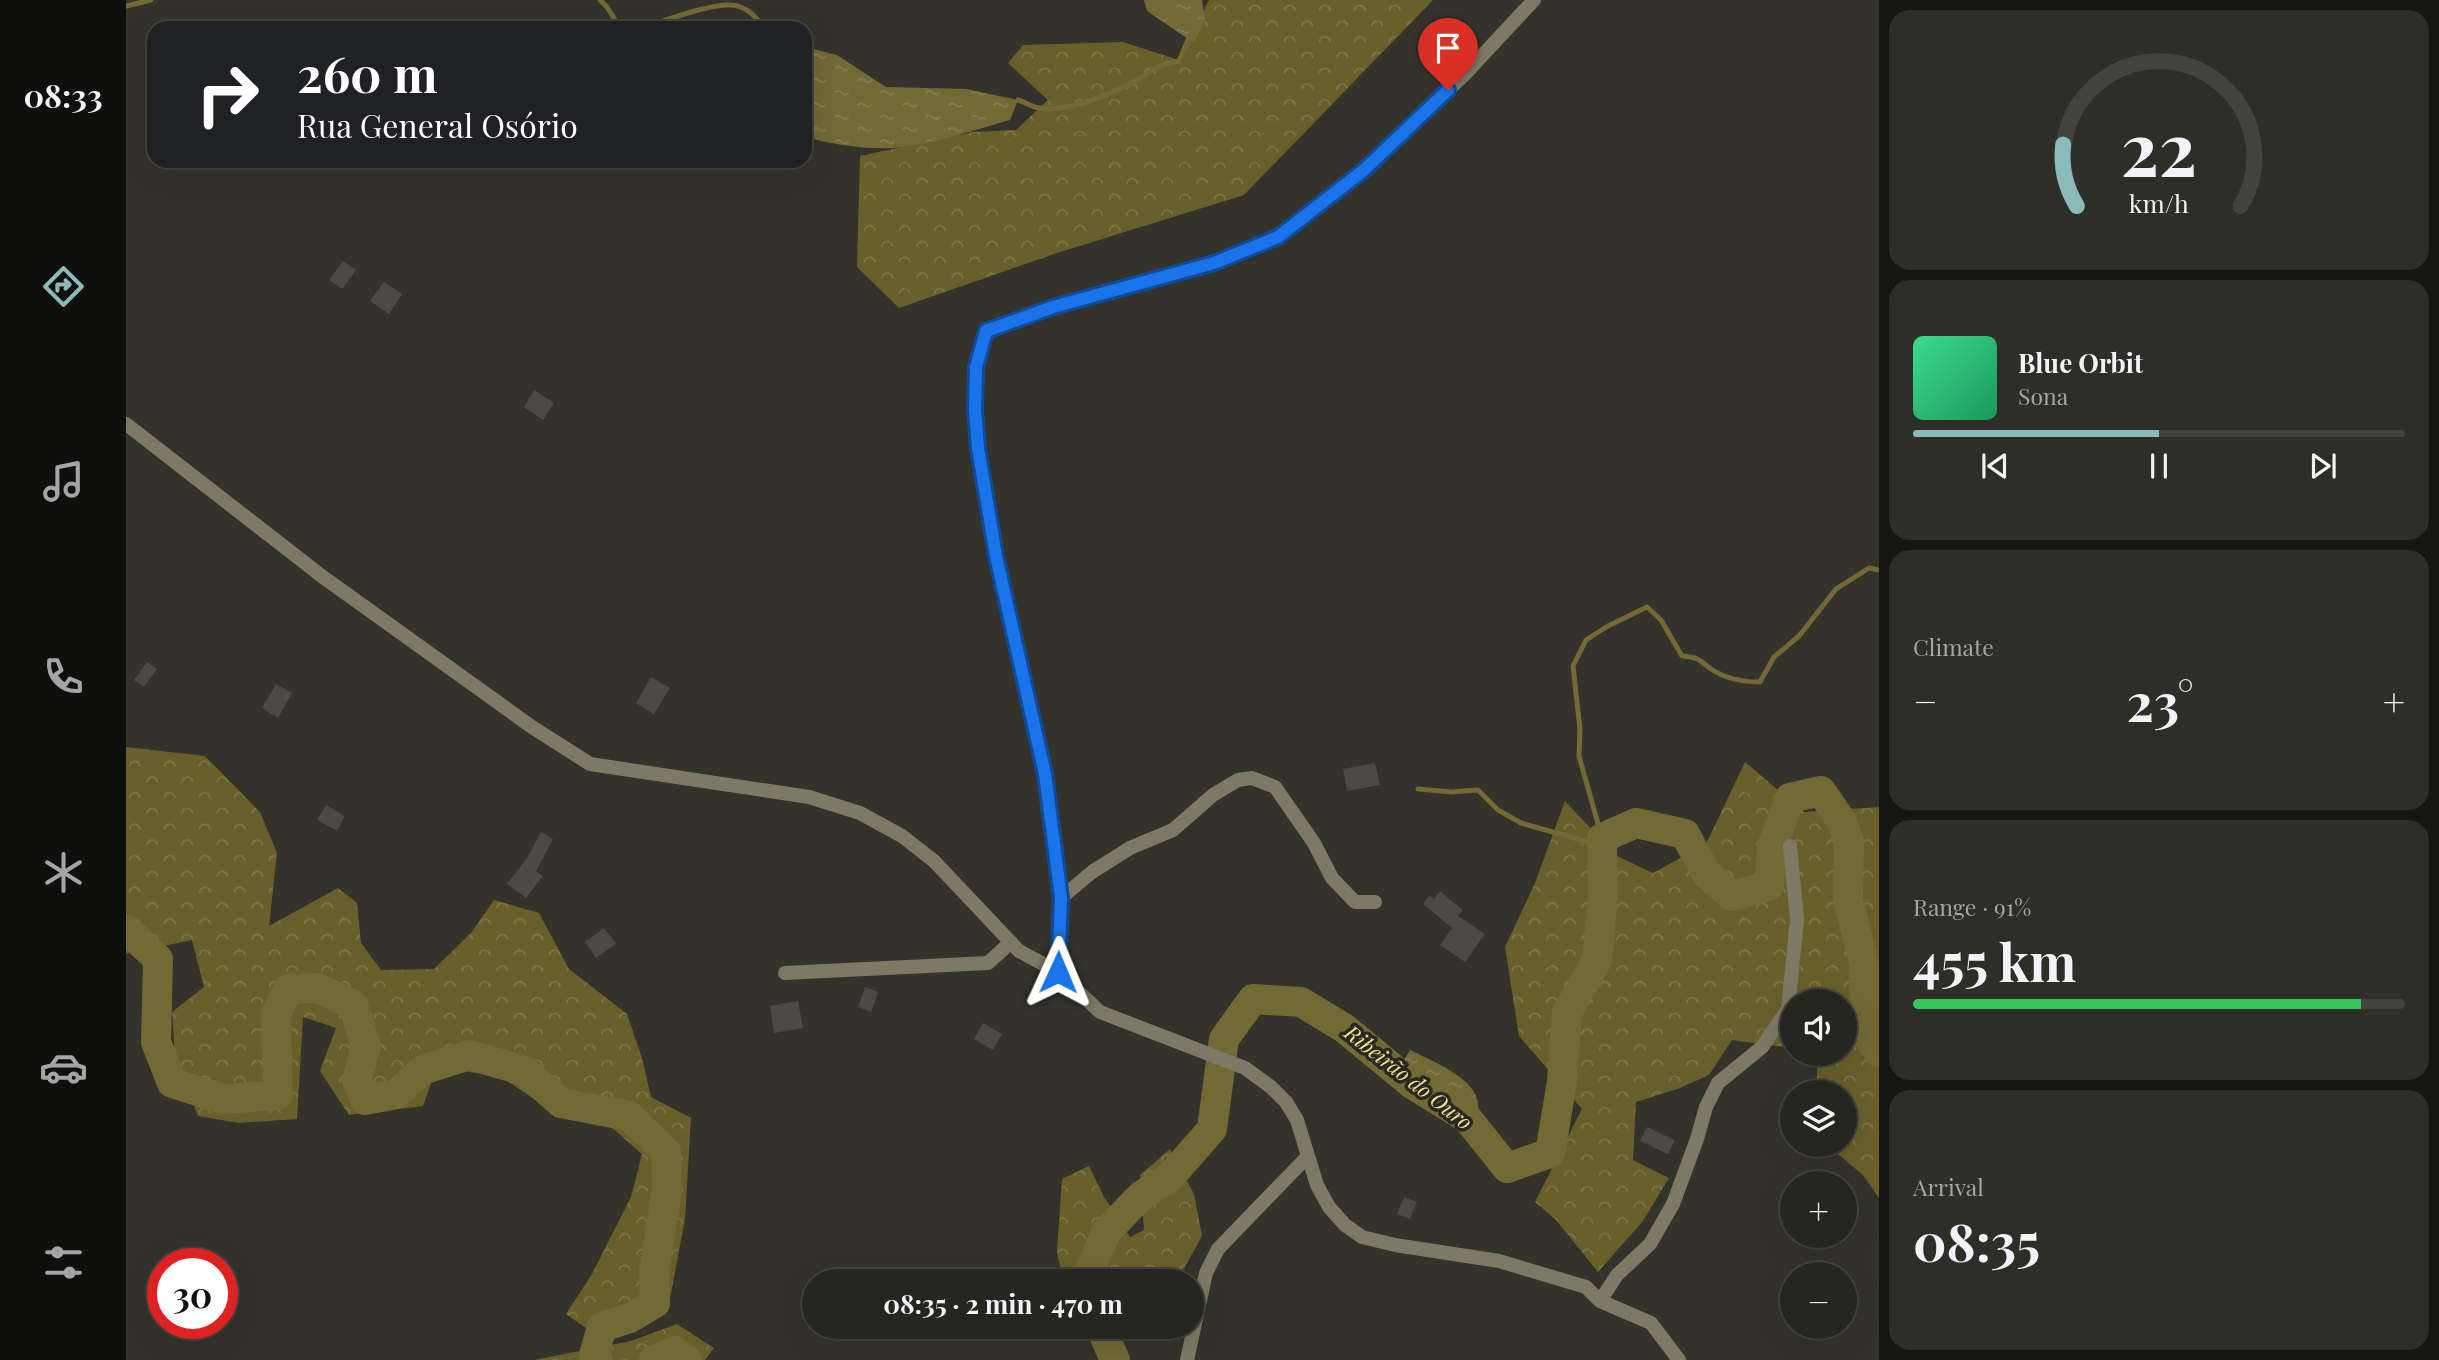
<!DOCTYPE html>
<html lang="en">
<head>
<meta charset="utf-8">
<style>
	body { margin:0; font-family:"Playfair Display",serif; background:#2e2e29; color:#f1f3f6; height:100vh; display:flex; flex-direction:column; font-size:26px; white-space:nowrap }
	* { box-sizing:border-box; margin:0 }
	p { font-size:23px; color:#a4a5a5 }
	.icon { flex:none; width:38px; height:38px; fill:none; stroke:currentColor; stroke-width:2; stroke-linecap:round; stroke-linejoin:round }
	.map { position:relative; flex:1; overflow:hidden }
	.details { display:flex; flex-direction:column; gap:10px; padding:10px; background:#151512; width:560px }
	.details>* { flex:none }
	.guide { position:absolute; left:21px; top:21px; width:665px; height:147px; border-radius:21px; box-shadow:0 7px 28px #0002,0 0 0 2px #42433e; background:#202124; color:#fff; overflow:hidden }
	.tools { position:absolute; left:1654px; top:989px; display:grid; gap:14px }
	.tools a { display:grid; place-items:center; width:77px; height:77px; border-radius:50%; background:#262620; box-shadow:0 7px 28px #0002,0 0 0 2px #42433e; font-size:35px }
	.speed { position:absolute; left:21px; top:1248px; display:flex; gap:14px; font-size:35px; font-weight:700; text-align:center }
	.speed>* { display:grid; place-content:center; width:91px; height:91px; border-radius:50%; background:#262620; box-shadow:0 7px 28px #0002,0 0 0 2px #42433e; line-height:1 }
	.speed .limit { border:10px solid #d22; background:#fff; color:#111 }
	.pin { position:absolute; display:grid; place-items:center; width:60px; height:60px; color:#fff; margin:-72px -30px; border-radius:50% 50% 50% 0; rotate:-45deg; box-shadow:0 0 7px #0007 }
	.pin .icon { rotate:45deg }
	.me { position:absolute; width:77px; margin:-38px; rotate:1deg; stroke-linejoin:round; filter:drop-shadow(0 0 5px #0008) }
	.turn { display:flex; align-items:center; gap:24px; height:147px; padding:0 35px; font-size:32px }
	.turn .icon { width:91px; height:91px; stroke-width:2.5 }
	.turn b { display:block; font-size:49px; line-height:60px }
	.big { font-size:52px; font-weight:700; line-height:1.1 }
	.details .tile { flex:1; display:flex; flex-direction:column; justify-content:center; gap:10px; min-width:0; padding:0 24px; border-radius:21px; background:#2e2e29 }
	.details .dial { align-items:center; gap:0 }
	.dial svg { height:182px; overflow:visible; fill:none; stroke:#42433e; stroke-width:7; stroke-linecap:round; text-anchor:middle }
	.dial text { fill:#f1f3f6; stroke:none }
	.song { display:flex; align-items:center; gap:21px }
	.cover { width:84px; height:84px; border-radius:10px; background:linear-gradient(135deg,hsl(150 70% 55%),hsl(150 70% 35%)) }
	.played { height:7px; border-radius:4px; background:linear-gradient(90deg,#8bbbb9 50%,#42433e 50%) }
	.keys { display:flex; justify-content:space-around; direction:ltr }
	.heat { display:flex; justify-content:space-between; align-items:center; font-size:38px; direction:ltr }
	.charge { height:10px; border-radius:5px; background:linear-gradient(90deg,#34c759 91%,#42433e 0) }
	.trip { position:absolute; left:676px; top:1269px; width:402px; height:70px; border-radius:35px; background:#262620; box-shadow:0 7px 28px #0002,0 0 0 2px #42433e; font-weight:700; line-height:70px; text-align:center }
	main { display:flex; flex:1; min-height:0 }
	.dock { display:flex; flex-direction:column; width:126px; justify-content:space-around; align-items:center; background:#0f0f0d; color:#a4a5a5 }
	.dock .icon { width:49px; height:49px }
	.dock .current { color:#8bbbb9 }
	.dock b { font-size:32px; color:#f1f3f6 }
	.map>svg:first-child { display:block }
	.forest { fill:url(#forest-crowns) }
	.water { fill:url(#water-ripples) }
	.lines { fill:none; stroke-linecap:round; stroke-linejoin:round }
	.stream { stroke:#726935; stroke-width:5 }
	.river { stroke:#726935; stroke-width:30 }
	.building { fill:#4b4a43 }
	.street { stroke:#7d7964; stroke-width:14 }
	.route-casing { stroke:#114b97; stroke-width:18 }
	.route { stroke:#1a73e8; stroke-width:12 }
	.labels { text-anchor:middle; stroke-width:7; stroke-linejoin:round; paint-order:stroke }
	.water-label { font-size:21px; font-style:italic; fill:#f1e392; stroke:#292822 }
</style>
</head>
<body>
<main>
<nav class="dock">
<b>08:33</b>
<svg class="icon current" aria-label="directions" viewBox="0 0 24 24"><path d="M12 3l9 9-9 9-9-9zM9 14v-3h6M13 9l2 2-2 2"/></svg>
<svg class="icon" aria-label="music" viewBox="0 0 24 24"><path d="M9 18V5l10-2v13"/><circle cx="6" cy="18" r="3"/><circle cx="16" cy="16" r="3"/></svg>
<svg class="icon" aria-label="phone" viewBox="0 0 24 24"><path d="M5 4h4l2 5-3 2q2 4 5 5l2-3 5 2v4C11 20 4 13 5 4z"/></svg>
<svg class="icon" aria-label="climate" viewBox="0 0 24 24"><path d="M12 3v18M4 7l16 10M4 17L20 7"/></svg>
<svg class="icon" aria-label="car" viewBox="0 0 24 24"><path d="M5 17H2v-5l4-1 3-4h7l3 4 3 1v5h-3M9 17h6M6 11h13"/><circle cx="7" cy="17" r="2"/><circle cx="17" cy="17" r="2"/></svg>
<svg class="icon" aria-label="filters" viewBox="0 0 24 24"><path d="M4 7h16M4 17h16"/><circle cx="9" cy="7" r="2"/><circle cx="15" cy="17" r="2"/></svg>
</nav>
<div class="map">
<svg width="1753" height="1360" viewBox="0 0 1753 1360">
	<defs>
		<pattern id="forest-crowns" width="20" height="18" patternUnits="userSpaceOnUse" patternTransform="scale(1.75)"><rect width="20" height="18" fill="#685f2b"/><path d="M2 6a3 3 0 1 1 6 0M12 15a3 3 0 1 1 6 0" fill="none" stroke="#7d7649"/></pattern>
		<pattern id="water-ripples" width="26" height="14" patternUnits="userSpaceOnUse" patternTransform="scale(1.75)"><rect width="26" height="14" fill="#726935"/><path d="M2 4q2-2 4 0t4 0M15 11q2-2 4 0t4 0" fill="none" stroke="#867e52"/></pattern>
	</defs>
	<rect width="100%" height="100%" fill="#33322b"/>
	<!-- forest -->
	<path class="forest" d="M1083,0H1307L1118,195L931,253L773,308L731,267L734,156L847,132L890,130L922,100L882,63L897,45L997,42L1053,60Z
		M0,747L79,756L134,812L151,853L143,926L212,888L231,903L235,943L255,970L308,969L345,933L368,900L413,913L443,969L501,1014L516,1058L525,1097L565,1118L559,1219L543,1304L460,1328L440,1314L466,1274L505,1197L516,1154L484,1126L436,1118L377,1078L311,1066L297,1106L223,1115L194,1071L210,1028L177,1017L171,1119L113,1123L72,1116L49,1056L46,1012L78,987L66,940L0,954Z
		M1619,762L1678,812L1753,807V1198L1737,1175L1701,1145L1718,1144V1092H1690L1692,1054H1718V1001H1666V1048L1606,1040L1583,1075L1554,1088L1510,1102L1507,1160L1543,1178L1517,1221L1472,1272L1430,1220L1409,1202L1456,1109L1393,1036L1379,947L1409,883L1439,801L1491,856L1527,873L1580,844Z
		M1044,1149L1068,1194L1076,1236L1051,1281H937L931,1251L936,1179L963,1166L978,1197L1004,1237L1018,1230L1014,1175Z
		M551,1324L588,1348L579,1360H408L505,1341Z"/>
	<!-- water -->
	<path class="water" d="M1018,0H1076L1079,20L1068,43L1021,11Z
		M679,47L711,55L760,87L840,89L892,100L884,120C849,130 813,142 777,147C746,151 709,145 679,137Z
		M1284,1050C1305,1061 1355,1079 1352,1108C1352,1113 1349,1119 1348,1124L1326,1126L1319,1110L1276,1091L1266,1080Z"/>
	<g class="lines">
		<!-- stream -->
		<path class="stream" d="M474,0L481,7L494,28
			M0,6L25,0
			M518,28C536,21 584,4 603,5C618,5 630,16 638,28
			M892,100C899,102 906,107 913,108C940,112 980,96 1004,84C1023,74 1030,64 1053,61L1062,40
			M1292,789L1325,792L1352,790L1372,810L1395,823L1476,846
			M1476,838L1453,756L1454,729L1447,666L1460,640L1482,626L1521,607L1535,620L1556,656C1575,658 1571,659 1585,669C1600,679 1618,682 1634,682L1648,657L1673,636L1710,589L1743,568L1753,570"/>
		<!-- river -->
		<path class="river" d="M0,929L32,959L30,1042L46,1083L97,1099L152,1095L150,1015L162,989L192,988L227,1005L240,1046L231,1080L239,1100L271,1094L296,1070L344,1055L399,1071L435,1103L503,1116L540,1152L541,1190L528,1271L529,1303L504,1318L476,1327L468,1355L472,1360
			M963,1281L962,1276L980,1232L1015,1196L1045,1176L1086,1129L1098,1039L1127,999L1175,1002L1218,1028L1286,1084L1341,1118L1381,1168L1424,1153L1436,1082L1441,1013L1471,960L1477,897L1476,838L1510,823L1559,834L1580,873L1606,896L1643,886L1646,847L1664,798L1695,791L1717,823L1723,842L1722,900L1738,963L1741,1036L1753,1052
			M974,1326L989,1360
			M528,1360L549,1351L561,1360"/>
	</g>
	<!-- building -->
	<path class="building" d="M217,261L230,270L216,289L203,280Z
		M258,282L276,294L263,314L244,301Z
		M408,390L428,403L417,420L398,407Z
		M21,662L31,669L18,687L8,680Z
		M525,677L544,688L528,714L510,703Z
		M150,684L166,693L152,718L136,708Z
		M1249,763L1254,785L1221,791L1217,769Z
		M200,805L219,816L211,831L191,820Z
		M415,832L427,839L410,871L417,876L400,898L381,884L401,858Z
		M1314,891L1337,910L1332,916L1359,934L1339,962L1314,945L1326,928L1297,904L1303,896L1308,899Z
		M478,928L490,944L470,958L459,942Z
		M739,987L752,992L745,1012L732,1007Z
		M672,1001L677,1028L648,1033L644,1006Z
		M857,1023L876,1034L867,1050L848,1039Z
		M1521,1127L1549,1140L1542,1154L1514,1141Z
		M1278,1197L1291,1202L1284,1219L1271,1214Z"/>
	<g class="lines">
		<!-- street -->
		<path class="street" d="M0,424L197,577L406,727L464,764L683,797L734,813L776,836L808,861L893,951L932,972L974,1012L1119,1068L1145,1087L1160,1102L1171,1120L1191,1185L1203,1207L1219,1225L1236,1237L1269,1245L1373,1261L1460,1287L1474,1301L1525,1323L1553,1360
			M935,898L966,872L1004,848L1047,830L1087,795L1112,780L1126,778L1149,787L1188,843L1206,878L1229,902H1249
			M932,972L935,898L919,774L870,556L852,448L849,410L850,367L861,331L927,307L1088,263L1152,237L1238,170L1339,74L1408,0
			M659,973L862,963L885,942
			M1474,1301L1491,1275L1524,1244L1547,1204L1571,1139L1580,1107L1592,1083L1636,1047L1662,1009L1671,919L1664,846
			M1061,1360L1080,1273L1092,1249L1181,1157"/>
	</g>
	<g class="lines">
		<!-- route casing -->
		<g class="route-casing">
			<path id="route" d="M932,972L935,898L919,774L870,556L852,448L849,410L850,367L860,331L927,307L1088,263L1152,237L1238,170L1322,90"/>
		</g>
		<!-- route -->
		<use href="#route" class="route"/>
	</g>
	<g class="labels">
		<!-- water labels -->
		<g class="water-label">
			<text transform="translate(1282 1078) rotate(38)" y="7">Ribeirão do Ouro</text>
		</g>
	</g>
</svg>
<div class="tools">
<a><svg class="icon" aria-label="sound" viewBox="0 0 24 24"><path d="M4 9h4l5-4v14l-5-4H4zM17 9q2 3 0 6"/></svg></a>
<a><svg class="icon" aria-label="layers" viewBox="0 0 24 24"><path d="M12 4l9 5-9 5-9-5zM3 14l9 5 9-5"/></svg></a>
<a>+</a>
<a>−</a>
</div>
<div class="speed"><div class="limit">30</div></div>
<div class="pin" style="left:1322px;top:90px;background:#d93025"><svg class="icon" aria-label="arrive" viewBox="0 0 24 24"><path d="M6 21V4h12l-3 4 3 4H6"/></svg></div>
<svg class="me" style="left:932px;top:972px" viewBox="-20 -20 40 40"><path d="M0-17L14 15 0 8-14 15z" fill="#1a73e8" stroke="#fff" stroke-width="4"/></svg>
<div class="trip">08:35 · 2 min · 470 m</div>
<div class="guide">
<div class="turn"><svg class="icon" aria-label="right" viewBox="0 0 24 24"><path d="M7 20v-9h11M14 6l5 5-5 5"/></svg><div><b>260 m</b>Rua General Osório</div></div>
</div>
</div>
<section class="details">
<div class="tile dial"><svg viewBox="0 0 100 80">
<path d="M14 69A42 42 0 1 1 86 69"/>
<path d="M14 69A42 42 0 0 1 8 42" stroke="#8bbbb9"/>
<text x="50" y="56" font-size="32" font-weight="700">22</text>
<text x="50" y="72" font-size="11">km/h</text>
</svg></div>
<div class="tile">
<div class="song"><i class="cover"></i><div><b>Blue Orbit</b><p>Sona</p></div></div>
<div class="played"></div>
<div class="keys"><svg class="icon" aria-label="previous" viewBox="0 0 24 24"><path d="M18 5L8 12l10 7zM5 5v14"/></svg><svg class="icon" aria-label="pause" viewBox="0 0 24 24"><path d="M8 5v14M16 5v14"/></svg><svg class="icon" aria-label="next" viewBox="0 0 24 24"><path d="M6 5l10 7-10 7zM19 5v14"/></svg></div>
</div>
<div class="tile"><p>Climate</p>
<div class="heat"><a>−</a><b class="big">23°</b><a>+</a></div>
</div>
<div class="tile"><p>Range · 91%</p><b class="big">455 km</b><div class="charge"></div></div>
<div class="tile"><p>Arrival</p><b class="big">08:35</b></div>
</section>
</main>
</body>
</html>
